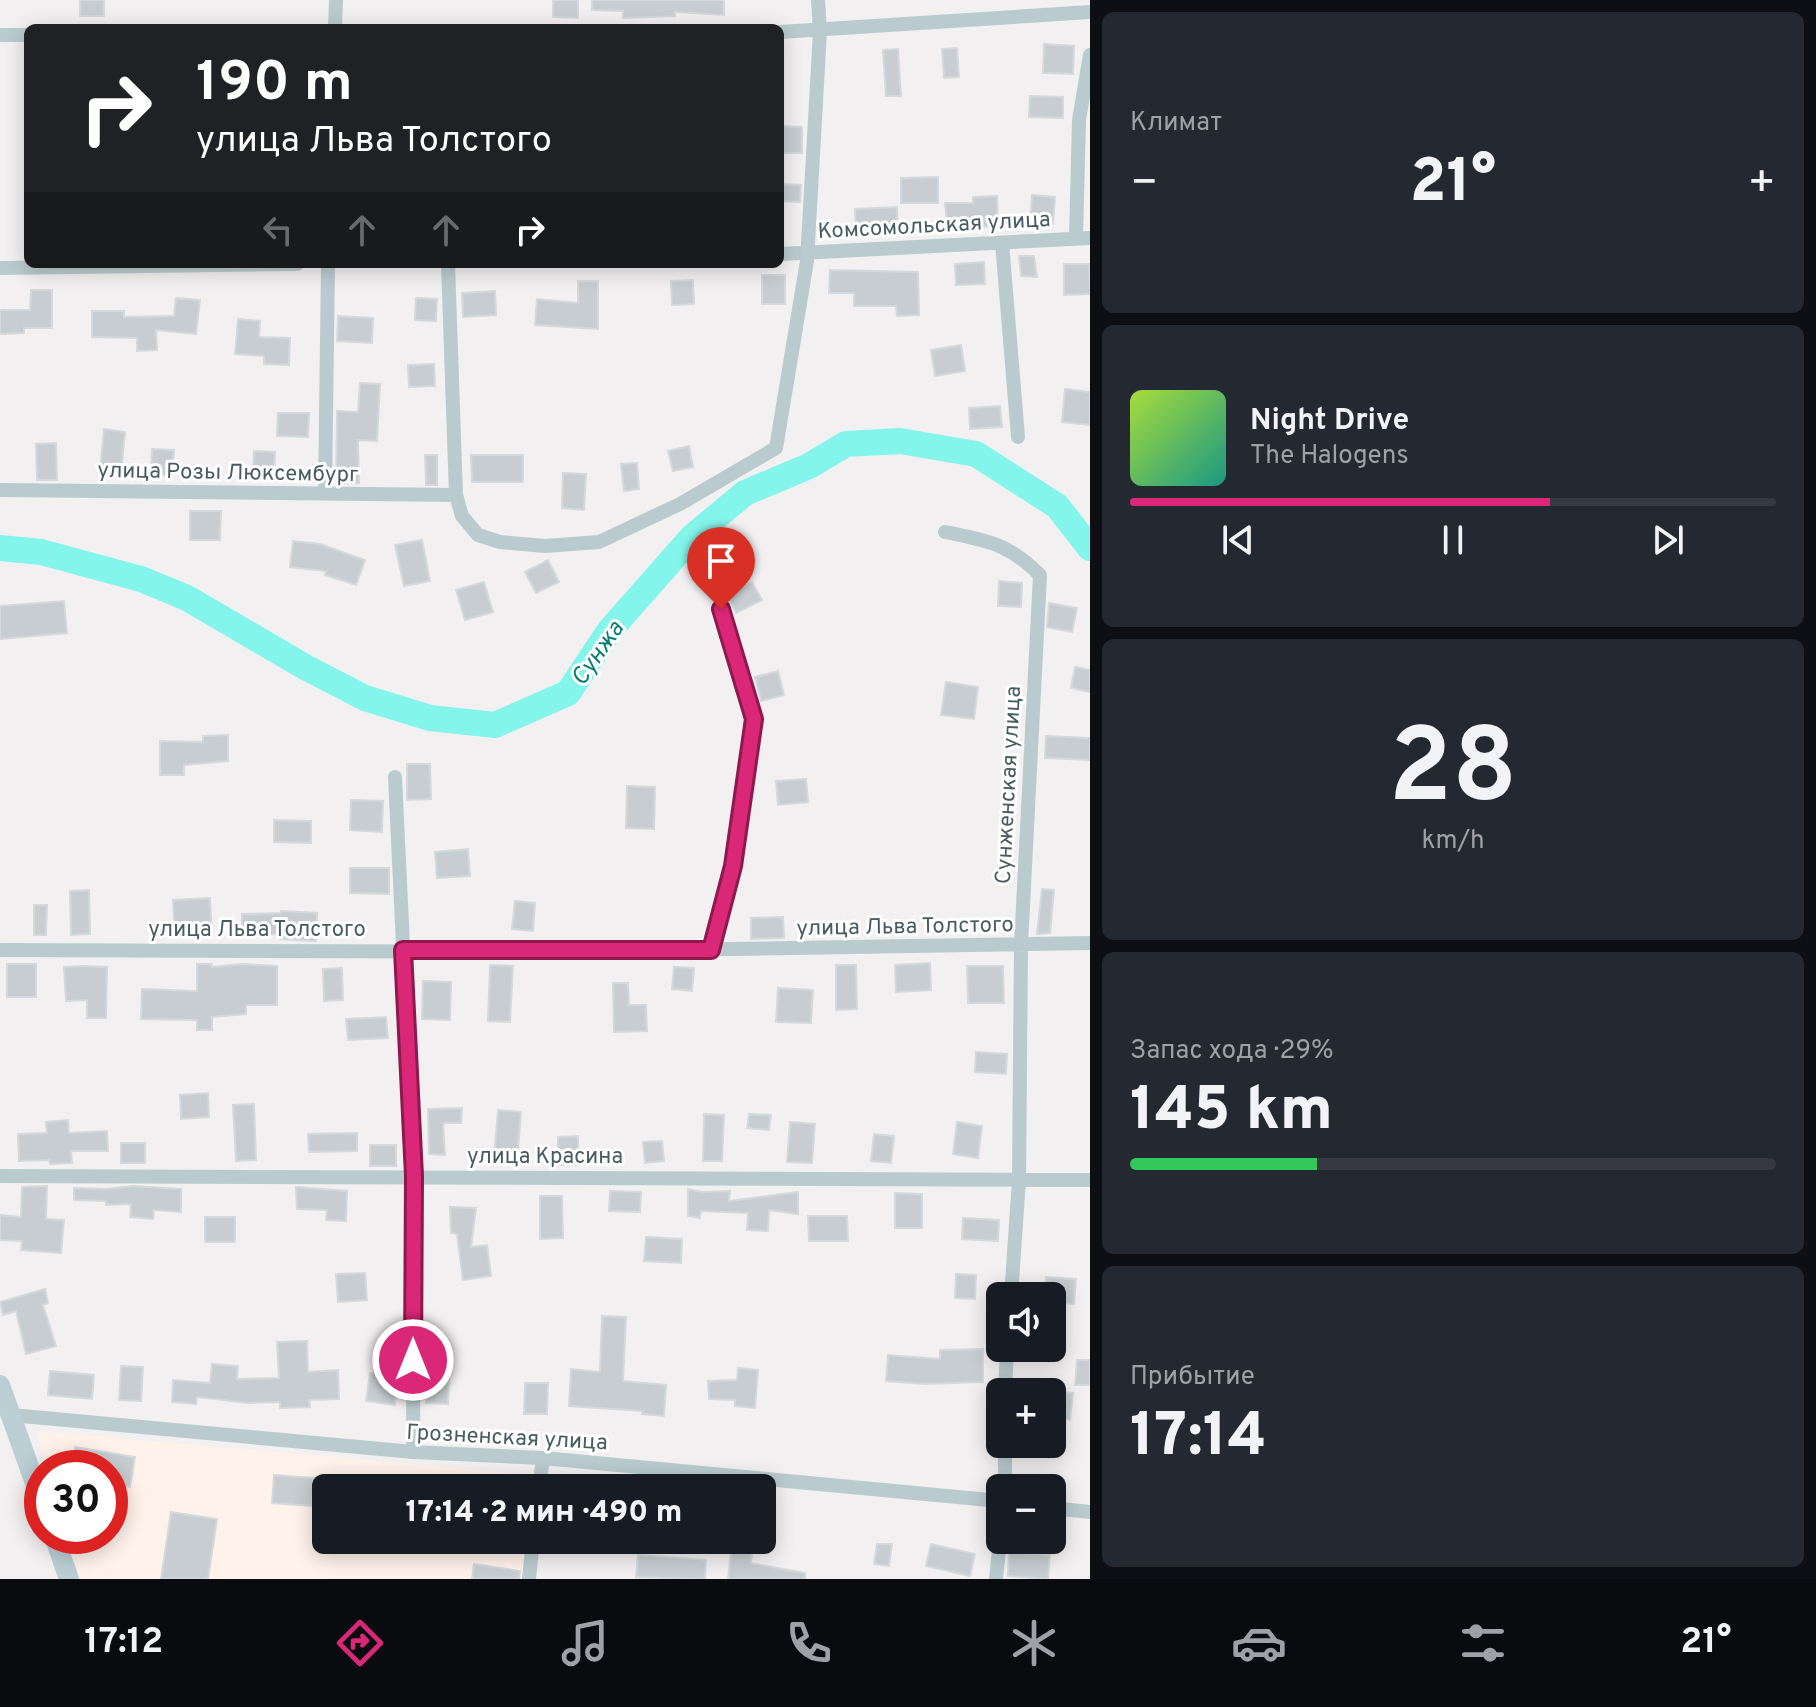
<!DOCTYPE html>
<html lang="ru">
<head>
<meta charset="utf-8">
<style>
	body { margin:0; font-family:Overpass,sans-serif; background:#242831; color:#f1f3f6; height:100vh; display:flex; flex-direction:column; font-size:30px; white-space:nowrap }
	* { box-sizing:border-box; margin:0 }
	p { font-size:26px; color:#9ea1a6 }
	.icon { flex:none; width:44px; height:44px; fill:none; stroke:currentColor; stroke-width:2; stroke-linecap:round; stroke-linejoin:round }
	.map { position:relative; flex:1; overflow:hidden }
	.side { display:flex; flex-direction:column; gap:12px; padding:12px; background:#0d0f14; width:726px }
	.side>* { flex:none }
	.guide { position:absolute; left:24px; top:24px; width:760px; height:244px; border-radius:12px; box-shadow:0 4px 20px #0003; background:#202124; color:#fff; overflow:hidden }
	.fabs { position:absolute; left:986px; top:1282px; display:grid; gap:16px }
	.fabs a { display:grid; place-items:center; width:80px; height:80px; border-radius:12px; background:#171b24; box-shadow:0 4px 20px #0003; font-size:40px }
	.speed { position:absolute; left:24px; top:1450px; display:flex; gap:16px; font-size:40px; font-weight:700; text-align:center }
	.speed>* { display:grid; place-content:center; width:104px; height:104px; border-radius:50%; background:#171b24; box-shadow:0 4px 20px #0003; line-height:1 }
	.speed .limit { border:12px solid #d22; background:#fff; color:#111 }
	.pin { position:absolute; display:grid; place-items:center; width:68px; height:68px; color:#fff; margin:-82px -34px; border-radius:50% 50% 50% 0; rotate:-45deg; box-shadow:0 0 8px #0007 }
	.pin .icon { rotate:45deg }
	.me { position:absolute; width:88px; margin:-44px; rotate:0deg; stroke-linejoin:round; filter:drop-shadow(0 0 6px #0008) }
	.turn { display:flex; align-items:center; gap:28px; height:168px; padding:0 40px; font-size:36px }
	.turn .icon { width:104px; height:104px; stroke-width:2.5 }
	.turn b { display:block; font-size:56px; line-height:68px }
	.lanes { display:flex; align-items:center; height:76px; padding:0 40px; background:#0003; justify-content:center; gap:40px; direction:ltr }
	.lanes .off { opacity:.35 }
	.big { font-size:60px; font-weight:800; line-height:1.1 }
	.side .card { flex:1; display:flex; flex-direction:column; justify-content:center; gap:12px; min-width:0; padding:0 28px; border-radius:12px; background:#242831 }
	.side .dial { align-items:center; gap:0 }
	.dial b { font-size:104px; line-height:1 }
	.song { display:flex; align-items:center; gap:24px }
	.cover { width:96px; height:96px; border-radius:12px; background:linear-gradient(135deg,hsl(80 70% 55%),hsl(170 70% 35%)) }
	.played { height:8px; border-radius:4px; background:linear-gradient(90deg,#db2777 65%,#363941 65%) }
	.keys { display:flex; justify-content:space-around; direction:ltr }
	.heat { display:flex; justify-content:space-between; align-items:center; font-size:44px; direction:ltr }
	.charge { height:12px; border-radius:6px; background:linear-gradient(90deg,#34c759 29%,#363941 0) }
	.trip { position:absolute; left:312px; top:1474px; width:464px; height:80px; border-radius:12px; background:#171b24; box-shadow:0 4px 20px #0003; font-weight:800; line-height:80px; text-align:center }
	.menu { display:flex; height:128px; justify-content:space-around; align-items:center; background:#090b0e; color:#9ea1a6 }
	.menu .icon { width:56px; height:56px }
	.menu .current { color:#db2777 }
	.menu b { font-size:36px; color:#f1f3f6 }
	main { display:flex; flex:1; min-height:0 }
	.map>svg:first-child { display:block }
	.commercial { fill:#fef2ea }
	.lines { fill:none; stroke-linecap:round; stroke-linejoin:round }
	.river { stroke:#84f5eb; stroke-width:26 }
	.building { fill:#c7cdd0; stroke:#d4d9dd; stroke-width:2 }
	.street { stroke:#bacbcf; stroke-width:14 }
	.secondary { stroke:#baced4; stroke-width:20 }
	.route-casing { stroke:#8e194d; stroke-width:20 }
	.route { stroke:#db2777; stroke-width:14 }
	.labels { text-anchor:middle; stroke-width:6; stroke-linejoin:round; paint-order:stroke }
	.street-label { font-size:22px; fill:#465c60; stroke:#fff }
	.water-label { font-size:24px; font-style:italic; fill:#067e74; stroke:#fff }
</style>
</head>
<body>
<main>
<div class="map">
<svg width="1090" height="1579" viewBox="0 0 1090 1579">
	<rect width="100%" height="100%" fill="#f3f0f1"/>
	<!-- commercial -->
	<path class="commercial" d="M37,1431L538,1475L536,1488H326V1540H528L522,1579H80L67,1536H110V1468H47Z"/>
	<g class="lines">
		<!-- river -->
		<path class="river" d="M0,548L41,552L141,579L187,598L305,667L365,698L430,718L495,725L568,693L610,630L692,537L745,493L809,466L846,444L900,441L976,454L1057,506L1090,548"/>
	</g>
	<!-- building -->
	<path class="building" d="M80,0H104V16H80Z
		M553,0H578V18L553,17Z
		M592,0H724V15L675,12V16L623,18V11L592,10Z
		M1044,44L1074,46L1073,74L1043,73Z
		M957,48L959,77L944,78L942,49Z
		M898,49L901,96H886L883,50Z
		M1030,96L1063,97V118L1029,117Z
		M780,126L802,127V153H780Z
		M938,177V203H901V178Z
		M780,184L801,185L800,202L780,201Z
		M1032,195L1055,197L1053,224L1030,222Z
		M997,196L998,226L974,227V222H947L945,203H973V197Z
		M897,207L898,234L856,236L855,209Z
		M1019,256H1034L1037,277L1021,276Z
		M984,262L985,284L956,285L955,264Z
		M1064,264H1089L1090,294L1064,295Z
		M830,270L918,272L919,315L897,316L896,306H854V293H829Z
		M762,275H785V304H762Z
		M693,280L694,304L672,305L671,281Z
		M578,281H598V329L535,325L537,299L578,303Z
		M31,290H52V328H24V333L0,334V310H30Z
		M495,291L496,315L463,317L462,293Z
		M176,298L200,300L196,334L156,330L157,350L137,351V338L92,337V311H124V317L174,316Z
		M416,298L437,299L436,321L415,320Z
		M338,316L373,318L372,343L337,341Z
		M238,319L260,321L259,337L290,338L289,365L264,364V356L235,354Z
		M961,345L965,371L935,376L931,350Z
		M434,364L435,386L409,387L408,365Z
		M360,383L380,384L377,441L358,440L359,483L336,484L337,411L358,412Z
		M1065,389L1090,392V425L1062,422Z
		M1000,406L1002,427L970,429L969,408Z
		M278,413H309L308,437L277,436Z
		M104,429L125,432L121,474L100,472Z
		M56,443L57,480H37L36,444Z
		M689,446L693,467L673,471L668,451Z
		M152,449L174,450L172,476L151,474Z
		M254,451L275,452L274,476L253,475Z
		M425,455H437V485H426Z
		M471,455H523V482H472Z
		M637,463L639,489L624,491L621,464Z
		M563,473L586,474L584,510L562,508Z
		M190,511H221L220,540H190Z
		M422,540L430,581L404,586L395,545Z
		M293,541L320,544L365,560L356,585L325,575L326,571L290,567Z
		M548,560L559,582L536,593L525,572Z
		M999,581L1022,583L1021,607L998,606Z
		M484,582L493,612L465,620L456,590Z
		M752,582L762,600L736,613L727,595Z
		M64,601L67,633L0,639V606Z
		M1049,603L1077,608L1072,632L1047,627Z
		M1075,667L1090,670V692L1071,688Z
		M778,671L784,695L761,701L755,677Z
		M946,682L978,687L974,719L941,715Z
		M228,735V761L184,765V775H160V741L203,742V736Z
		M1046,736L1090,738V760L1045,758Z
		M407,764H430L431,799L407,800Z
		M806,779L808,802L778,805L776,781Z
		M627,786L655,787L654,829L626,828Z
		M351,800L383,801L382,832L350,830Z
		M274,820L311,821V843L274,842Z
		M468,849L470,876L437,878L435,852Z
		M350,868H389V894L350,893Z
		M1042,889L1054,890L1050,933L1037,934Z
		M89,890L90,934L71,935L70,891Z
		M210,898L212,935L175,938L173,900Z
		M515,901L535,903L533,931L512,929Z
		M34,905H47L46,935H34Z
		M281,911L317,913L316,941L280,939V934L242,935V914L281,913Z
		M783,917L784,938L751,939V918Z
		M930,963L931,990L896,992L895,965Z
		M7,964H36V997H7Z
		M197,964H212V967L242,964L277,966V1005H246V1014L212,1017V1030H197V1020L141,1019L142,989L197,991Z
		M490,965L513,966L510,1022L488,1021Z
		M836,965H856L857,1009L836,1010Z
		M85,966L107,967L106,1018H87V1000L66,1001L64,967Z
		M967,966H1003L1004,1003H968Z
		M674,967L694,968L692,991L672,989Z
		M342,968L343,1000L324,1001L323,969Z
		M423,981L451,982L450,1020L422,1019Z
		M613,983H628L629,1005H646L647,1031L614,1032Z
		M778,988L813,990L811,1023L776,1022Z
		M386,1017L388,1038L348,1040L346,1019Z
		M976,1052L1007,1054L1006,1074L975,1072Z
		M208,1093L209,1117L181,1119L180,1095Z
		M254,1104L256,1160L236,1161L233,1105Z
		M462,1108L461,1123H443L445,1155L429,1154L428,1109Z
		M498,1110L521,1112L517,1161L494,1159Z
		M704,1114L724,1115L722,1161H703Z
		M749,1114L771,1115L769,1130L747,1128Z
		M68,1120L69,1133L107,1131L108,1151H71L72,1163L50,1164L49,1160L19,1161L18,1134L47,1133L46,1122Z
		M790,1122L815,1124L812,1163L787,1162Z
		M957,1122L982,1126L978,1158L953,1154Z
		M357,1133V1151L309,1152L308,1134Z
		M874,1134L894,1136L891,1163L871,1161Z
		M578,1136V1165H558V1137Z
		M662,1141L664,1161L645,1163L643,1142Z
		M121,1143H145V1163H121Z
		M370,1145H396V1166H370Z
		M47,1186L46,1219L64,1220L61,1253L21,1250L22,1241L0,1240V1215L21,1217L22,1187Z
		M133,1186L181,1189V1212L154,1210L153,1219L130,1217L131,1204L106,1205V1201L74,1200V1188L106,1189Z
		M296,1187L347,1191L346,1221L326,1220L327,1210L297,1209Z
		M688,1189L702,1192L730,1191L729,1201L798,1192V1214L769,1210L768,1231L747,1230L748,1213L701,1211L700,1218L688,1216Z
		M610,1191L641,1192L640,1212L609,1211Z
		M895,1193L922,1194V1228H895Z
		M540,1196H562L563,1238L540,1239Z
		M450,1207L476,1208L471,1247L487,1245L491,1276L463,1280L457,1234L451,1233Z
		M808,1216H847L848,1241H809Z
		M205,1217H235V1242H205Z
		M963,1218L999,1220L998,1241L962,1239Z
		M646,1237L682,1239L681,1263L644,1261Z
		M365,1273L367,1300L338,1302L336,1274Z
		M956,1274L976,1275L975,1299L955,1298Z
		M1046,1277L1076,1279L1074,1304L1052,1302V1296H1045Z
		M45,1289L48,1303L43,1305L56,1346L26,1354L16,1311L3,1315L0,1302Z
		M602,1316L626,1317L623,1381L666,1385L664,1416L642,1414L643,1411L569,1406L571,1369L600,1372Z
		M307,1341L308,1372L338,1370L339,1399L309,1400L310,1407L280,1408V1402L248,1403L197,1397L196,1404L172,1402L173,1380L210,1383L212,1364L238,1366L237,1379L279,1378L277,1342Z
		M983,1349V1382L925,1384L886,1381L888,1355L940,1359V1350Z
		M428,1355L450,1356L448,1404L426,1403Z
		M1077,1360H1090V1385H1075Z
		M121,1366L143,1367L141,1401L119,1400Z
		M738,1368L758,1370L755,1408L735,1406V1400L709,1399L708,1381L737,1380Z
		M50,1371L94,1375L92,1399L48,1395Z
		M370,1373L398,1376L395,1405L366,1401Z
		M525,1383H548L547,1414H524Z
		M1052,1391L1073,1393L1070,1420L1052,1418Z
		M75,1447L135,1457L130,1487L110,1484V1468H71Z
		M274,1475L314,1478L312,1506L272,1503Z
		M171,1512L217,1519L208,1579H161Z
		M732,1541L753,1543L751,1563L805,1573V1579H728Z
		M877,1544H892L889,1566L874,1564Z
		M931,1544L975,1554L970,1576L926,1566Z
		M1009,1552L1050,1555L1048,1579L1008,1576Z
		M638,1555L706,1560L705,1579L636,1577Z
		M474,1564L520,1571L519,1579H472Z"/>
	<g class="lines">
		<!-- street -->
		<path class="street" d="M335,28L336,0
			M780,32L1090,12
			M0,35H28
			M1076,238L1079,120L1090,55
			M1002,243L1018,437
			M780,254L1090,238
			M448,264L456,495L462,516L478,535L500,542L545,546L599,542L680,504L776,448L807,261L820,31L818,0
			M0,268L297,264
			M0,490L456,495
			M325,494L328,264
			M945,532C988,541 1008,543 1040,575L1021,945L1019,1180L1011,1296
			M395,777L414,1176L413,1452
			M0,950L548,952L1090,943
			M711,950L733,866L754,719L721,609
			M0,1176L1090,1180
			M1005,1392L1007,1348
			M11,1415L413,1452L543,1458L1000,1501
			M1005,1444V1488
			M539,1488L543,1458
			M1052,1508L1090,1512
			M529,1579L533,1540
			M996,1579L1000,1540"/>
		<!-- secondary -->
		<path class="secondary" d="M0,1385L42,1503
			M54,1536L69,1579"/>
	</g>
	<g class="lines">
		<!-- route casing -->
		<g class="route-casing">
			<path id="route" d="M413,1360L414,1176L403,950H711L733,866L754,719L721,609"/>
		</g>
		<!-- route -->
		<use href="#route" class="route"/>
	</g>
	<g class="labels">
		<!-- street labels -->
		<g class="street-label">
			<text transform="translate(934 224) rotate(-3)" y="8">Комсомольская улица</text>
			<text transform="translate(228 471) rotate(1)" y="8">улица Розы Люксембург</text>
			<text transform="translate(1007 785) rotate(-87)" y="8">Сунженская улица</text>
			<text transform="translate(905 925) rotate(-1)" y="8">улица Льва Толстого</text>
			<text x="257" y="936">улица Льва Толстого</text>
			<text x="545" y="1163">улица Красина</text>
			<text transform="translate(507 1436) rotate(3)" y="8">Грозненская улица</text>
		</g>
		<!-- water labels -->
		<g class="water-label">
			<text transform="translate(597 653) rotate(-55)" y="8">Сунжа</text>
		</g>
	</g>
</svg>
<div class="fabs">
<a><svg class="icon" aria-label="sound" viewBox="0 0 24 24"><path d="M4 9h4l5-4v14l-5-4H4zM17 9q2 3 0 6"/></svg></a>
<a>+</a>
<a>−</a>
</div>
<div class="speed"><div class="limit">30</div></div>
<div class="pin" style="left:721px;top:609px;background:#d93025"><svg class="icon" aria-label="arrive" viewBox="0 0 24 24"><path d="M6 21V4h12l-3 4 3 4H6"/></svg></div>
<svg class="me" style="left:413px;top:1360px" viewBox="-20 -20 40 40"><circle r="17" fill="#db2777" stroke="#fff" stroke-width="3"/><path d="M0-11L8 9 0 5-8 9z" fill="#fff"/></svg>
<div class="trip">17:14 · 2 мин · 490 m</div>
<div class="guide">
<div class="turn"><svg class="icon" aria-label="right" viewBox="0 0 24 24"><path d="M7 20v-9h11M14 6l5 5-5 5"/></svg><div><b>190 m</b>улица Льва Толстого</div></div>
<div class="lanes"><svg class="icon off" aria-label="left" viewBox="0 0 24 24"><path d="M17 20v-9H6M10 6l-5 5 5 5"/></svg><svg class="icon off" aria-label="ahead" viewBox="0 0 24 24"><path d="M12 20V5M6 11l6-6 6 6"/></svg><svg class="icon off" aria-label="ahead" viewBox="0 0 24 24"><path d="M12 20V5M6 11l6-6 6 6"/></svg><svg class="icon" aria-label="right" viewBox="0 0 24 24"><path d="M7 20v-9h11M14 6l5 5-5 5"/></svg></div>
</div>
</div>
<section class="side">
<div class="card"><p>Климат</p>
<div class="heat"><a>−</a><b class="big">21°</b><a>+</a></div>
</div>
<div class="card">
<div class="song"><i class="cover"></i><div><b>Night Drive</b><p>The Halogens</p></div></div>
<div class="played"></div>
<div class="keys"><svg class="icon" aria-label="previous" viewBox="0 0 24 24"><path d="M18 5L8 12l10 7zM5 5v14"/></svg><svg class="icon" aria-label="pause" viewBox="0 0 24 24"><path d="M8 5v14M16 5v14"/></svg><svg class="icon" aria-label="next" viewBox="0 0 24 24"><path d="M6 5l10 7-10 7zM19 5v14"/></svg></div>
</div>
<div class="card dial"><b>28</b><p>km/h</p></div>
<div class="card"><p>Запас хода · 29%</p><b class="big">145 km</b><div class="charge"></div></div>
<div class="card"><p>Прибытие</p><b class="big">17:14</b></div>
</section>
</main>
<nav class="menu">
<b>17:12</b>
<svg class="icon current" aria-label="directions" viewBox="0 0 24 24"><path d="M12 3l9 9-9 9-9-9zM9 14v-3h6M13 9l2 2-2 2"/></svg>
<svg class="icon" aria-label="music" viewBox="0 0 24 24"><path d="M9 18V5l10-2v13"/><circle cx="6" cy="18" r="3"/><circle cx="16" cy="16" r="3"/></svg>
<svg class="icon" aria-label="phone" viewBox="0 0 24 24"><path d="M5 4h4l2 5-3 2q2 4 5 5l2-3 5 2v4C11 20 4 13 5 4z"/></svg>
<svg class="icon" aria-label="climate" viewBox="0 0 24 24"><path d="M12 3v18M4 7l16 10M4 17L20 7"/></svg>
<svg class="icon" aria-label="car" viewBox="0 0 24 24"><path d="M5 17H2v-5l4-1 3-4h7l3 4 3 1v5h-3M9 17h6M6 11h13"/><circle cx="7" cy="17" r="2"/><circle cx="17" cy="17" r="2"/></svg>
<svg class="icon" aria-label="filters" viewBox="0 0 24 24"><path d="M4 7h16M4 17h16"/><circle cx="9" cy="7" r="2"/><circle cx="15" cy="17" r="2"/></svg>
<b>21°</b>
</nav>
</body>
</html>
